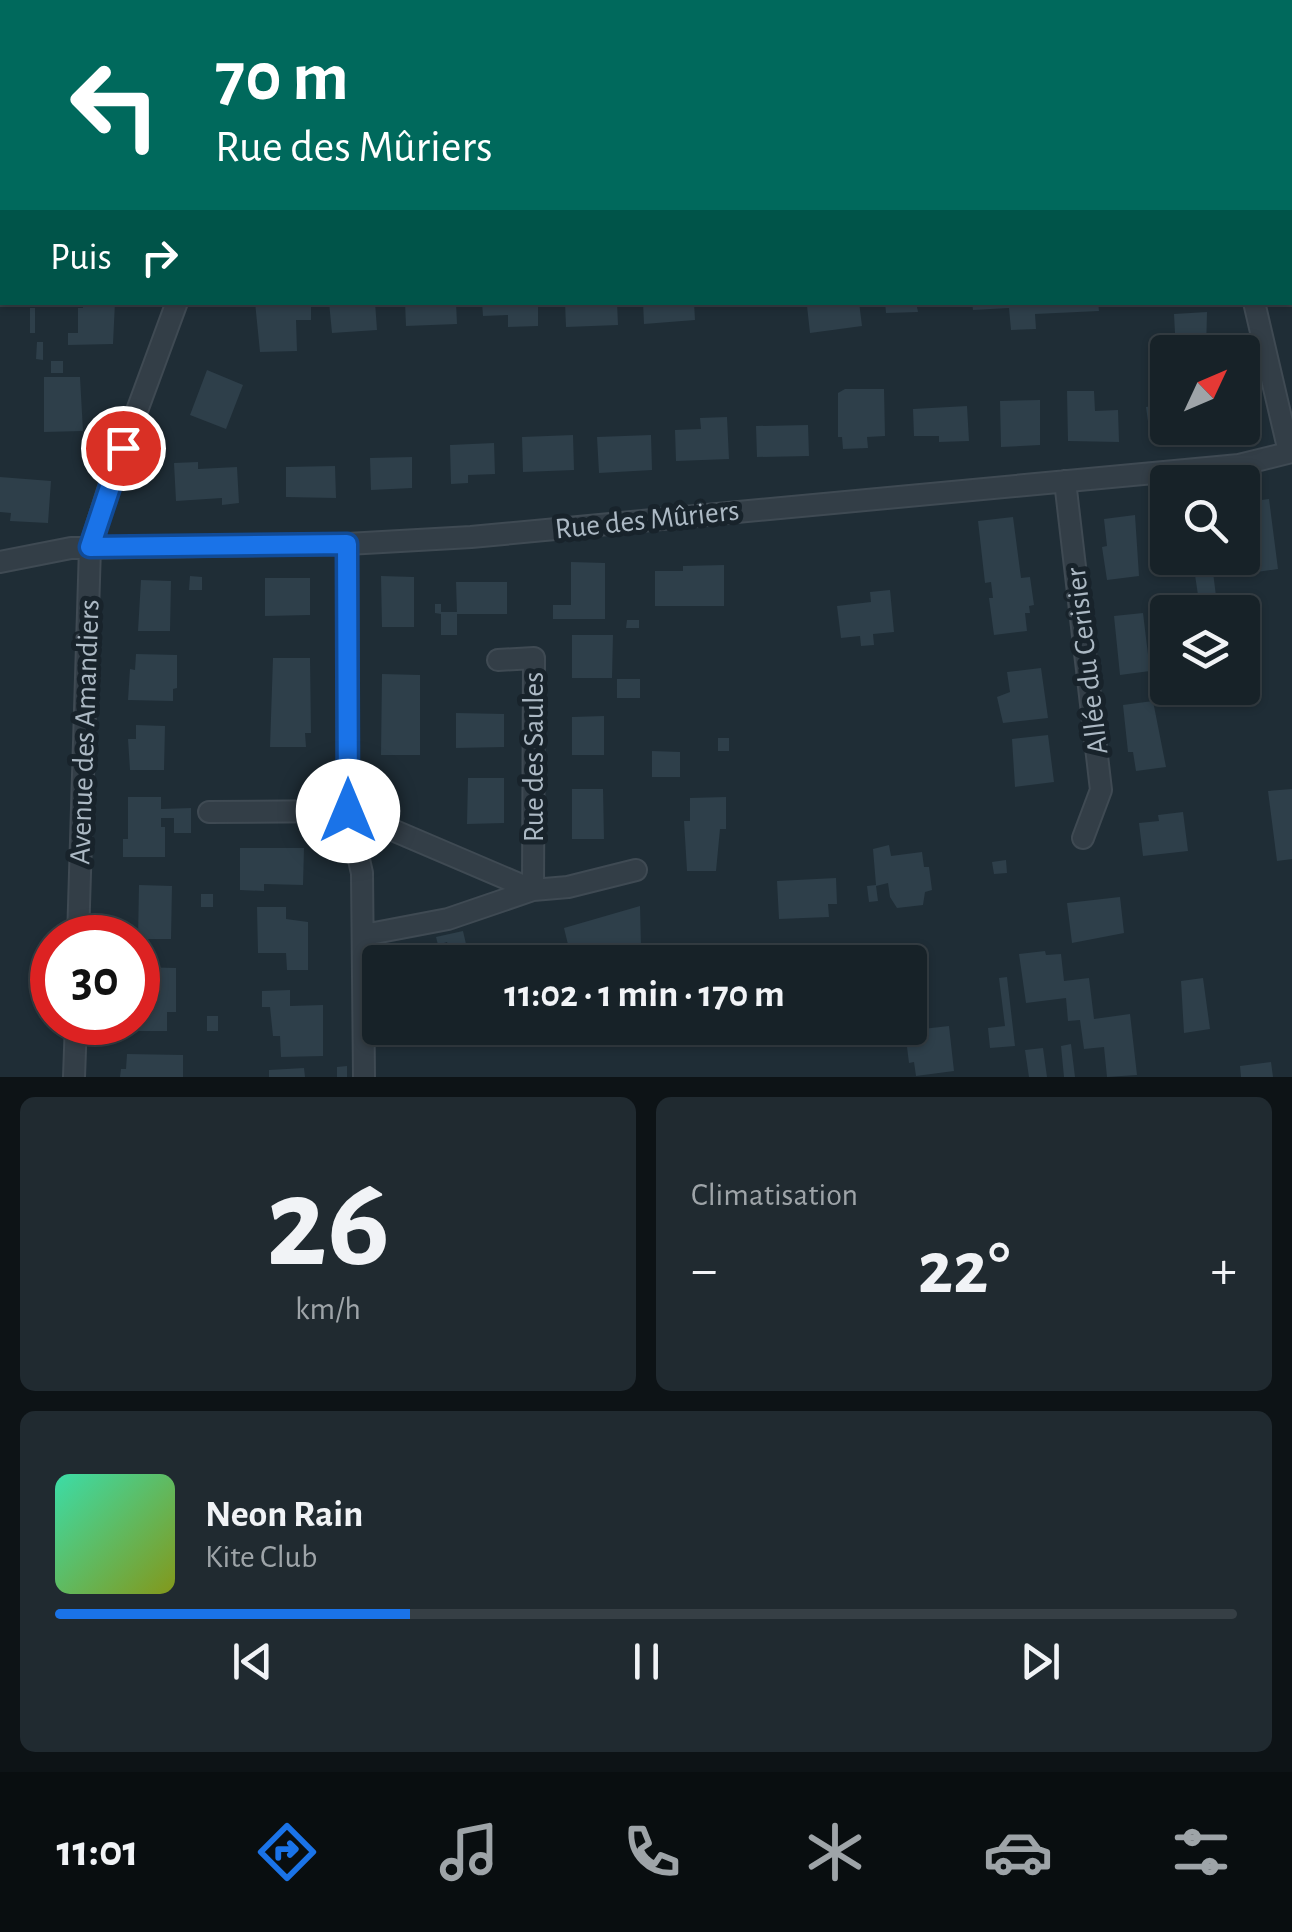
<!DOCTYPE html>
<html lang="fr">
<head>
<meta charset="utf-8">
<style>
	body { margin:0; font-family:"Alegreya Sans",sans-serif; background:#202a30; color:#f1f3f6; height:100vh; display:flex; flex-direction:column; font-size:38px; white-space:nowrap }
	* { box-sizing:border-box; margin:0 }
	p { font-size:32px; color:#9ea4a8 }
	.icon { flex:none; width:55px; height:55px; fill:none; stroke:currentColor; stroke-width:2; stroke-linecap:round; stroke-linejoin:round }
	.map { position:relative; height:1077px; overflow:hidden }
	.side { display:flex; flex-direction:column; gap:20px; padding:20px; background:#0d1316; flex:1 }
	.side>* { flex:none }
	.hud { position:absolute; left:0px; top:0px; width:1292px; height:305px; box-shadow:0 2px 8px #0004,0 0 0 2px #363f45; background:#00695c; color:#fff; overflow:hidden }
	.needle { width:65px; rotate:46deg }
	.tools { position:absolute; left:1150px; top:335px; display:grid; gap:20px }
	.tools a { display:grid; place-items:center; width:110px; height:110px; border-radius:10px; background:#172228; box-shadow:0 2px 8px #0004,0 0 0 2px #363f45; font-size:50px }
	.speed { position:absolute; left:30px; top:915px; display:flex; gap:20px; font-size:50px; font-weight:700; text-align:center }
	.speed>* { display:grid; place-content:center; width:130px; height:130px; border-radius:50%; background:#172228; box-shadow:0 2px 8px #0004,0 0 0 2px #363f45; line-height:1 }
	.speed .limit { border:15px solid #d22; background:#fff; color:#111 }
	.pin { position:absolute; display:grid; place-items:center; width:85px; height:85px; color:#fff; margin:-42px; border:5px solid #fff; border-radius:50%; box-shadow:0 2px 10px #0007 }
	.me { position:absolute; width:110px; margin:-55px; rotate:0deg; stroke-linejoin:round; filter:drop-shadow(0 0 8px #0008) }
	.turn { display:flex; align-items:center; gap:35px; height:210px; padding:0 50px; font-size:45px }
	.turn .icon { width:130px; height:130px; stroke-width:2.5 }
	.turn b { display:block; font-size:70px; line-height:85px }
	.then { display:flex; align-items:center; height:95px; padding:0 50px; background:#0003; gap:20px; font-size:38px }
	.big { font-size:75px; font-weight:700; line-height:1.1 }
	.side .card { flex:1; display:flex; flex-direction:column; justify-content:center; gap:15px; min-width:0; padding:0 35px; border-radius:15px; background:#202a30 }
	.side .dial { align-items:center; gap:0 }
	.dial b { font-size:130px; line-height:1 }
	.song { display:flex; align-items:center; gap:30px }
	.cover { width:120px; height:120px; border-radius:15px; background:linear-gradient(135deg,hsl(160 70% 55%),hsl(70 70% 35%)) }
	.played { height:10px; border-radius:5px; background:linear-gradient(90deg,#1a73e8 30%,#363f45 30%) }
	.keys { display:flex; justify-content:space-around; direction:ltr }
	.heat { display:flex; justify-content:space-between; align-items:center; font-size:55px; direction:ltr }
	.side .tiles { flex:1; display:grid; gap:20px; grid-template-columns:1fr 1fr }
	.card:last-child { grid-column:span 2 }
	.trip { position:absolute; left:362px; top:945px; width:565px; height:100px; border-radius:10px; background:#172228; box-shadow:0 2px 8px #0004,0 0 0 2px #363f45; font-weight:700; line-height:100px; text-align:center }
	.menu { display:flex; height:160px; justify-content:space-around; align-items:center; background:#090e10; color:#9ea4a8 }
	.menu .icon { width:70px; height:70px }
	.menu .selected { color:#1a73e8 }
	.menu b { font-size:45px; color:#f1f3f6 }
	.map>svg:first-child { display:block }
	.green { fill:#213736 }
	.building { fill:#2e3f4a }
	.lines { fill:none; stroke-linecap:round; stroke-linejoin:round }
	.street-casing { stroke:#3f4a53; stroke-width:24 }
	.street { stroke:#333e47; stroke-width:20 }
	.route-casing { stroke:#114b97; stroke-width:25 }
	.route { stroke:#1a73e8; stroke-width:18 }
	.labels { text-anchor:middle; stroke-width:10; stroke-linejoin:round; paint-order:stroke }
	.street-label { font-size:30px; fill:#acb9c4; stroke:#18232b }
</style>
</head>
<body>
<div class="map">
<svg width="1292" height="1077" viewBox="0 0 1292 1077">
	<rect width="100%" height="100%" fill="#1f2d36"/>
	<!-- green -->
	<path class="green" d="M248,0H399V2H248Z
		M534,0H917L534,2Z"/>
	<!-- building -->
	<path class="building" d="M83,302H115L113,344L68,345V333H78V308H83Z
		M255,302H311V320H296L297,351L260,352Z
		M329,302H375L377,330L332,333Z
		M405,302H456L457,324L406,326Z
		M482,302H538V326L508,327V315L483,316Z
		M565,302H617L618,325L566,327Z
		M643,302H694L695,320L644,324Z
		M835,302H859L862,326L810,333L807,306Z
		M885,302H942V306L917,307L918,312L886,313Z
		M972,302H1098L1099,311L1035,314L1036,329L1011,330L1009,308L973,310Z
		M30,308H35V333H30Z
		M1207,312L1206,352H1176L1174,314Z
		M37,342H43V360L36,359Z
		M51,361H63V373H51Z
		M207,370L243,385L226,429L190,415Z
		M44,377H80L83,431L44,432Z
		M845,389H884L885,436L867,437L868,448L843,449L842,437H838V393Z
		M1067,391H1094L1095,411L1118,410L1119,442L1068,441Z
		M1040,400V445L1001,447L1000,401Z
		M1168,404V428H1200L1201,432L1150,436L1146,407Z
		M967,406L969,441L939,442V436H914L913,409Z
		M727,417L729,459L676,461L675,430L701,429L700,418Z
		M808,425L809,456L757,457L756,426Z
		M573,435L574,470L523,472L522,437Z
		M651,435L652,470L599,473L597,437Z
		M494,443L495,474L468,475V483L451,484L450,445Z
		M412,457V488L371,490L370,458Z
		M198,462V469L237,467L239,503L222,505V498L176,501L174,463Z
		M335,466L336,498L286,497V467Z
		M0,477L51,481L48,523L10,521L11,513L0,512Z
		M1269,499L1278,569L1257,572L1254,551L1242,552V520L1255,519L1254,501Z
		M1135,515L1139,576L1107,580L1102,547L1107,546L1104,519Z
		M1013,517L1021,578L1030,577L1034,605L1029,606L1030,613H1025L1027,631L994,635L989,598H993L991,582L985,583L978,521Z
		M571,562L605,563V619H553V605H571Z
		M724,565V606H655V571H683V566Z
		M1213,572L1218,612H1169V609L1199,605L1198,600L1203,599L1198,595L1195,575Z
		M190,576L202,577V590H189Z
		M381,576L414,577V627H382Z
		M265,578H310V615L265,616Z
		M141,580L171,581L170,631H138Z
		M456,582H507V614H457Z
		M890,590L894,632L873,634L874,645L861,646L860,636L841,638L837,606L871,602L870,592Z
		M435,604H441V612H457V635H441V614L435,613Z
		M1143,613L1150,671L1120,675L1114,616Z
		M627,620H639V628H626Z
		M572,635H613L612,678H572Z
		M136,654L177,655V688L173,689V701L128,700L130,669L135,670Z
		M273,658H310L311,733H305L306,747H270Z
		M1041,668L1048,718L1003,723L997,697L1010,692L1007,672Z
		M382,674L420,675V755H381Z
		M617,679H640V698H617Z
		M1153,701L1166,767L1136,771L1133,752H1128L1123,705Z
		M456,713L504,714V747L456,748Z
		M604,716V755H572V717Z
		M136,725L165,726L164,770H130L128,739H136Z
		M1048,735L1054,782L1015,787L1012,739Z
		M718,738H729V751H718Z
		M652,751L680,752V777H652Z
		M468,778H504V823L467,824Z
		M572,789H603L604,839H572Z
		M1292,789V859L1277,861L1268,791Z
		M128,797H161V809L191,808V833H174V818H161V827H165V857H123V839H128Z
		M726,797V829H720L716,871H687L684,821H690V798Z
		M1183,812L1188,851L1143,856L1139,823L1159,821L1158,815Z
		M889,845L891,856L922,852L924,867H929L932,890L925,892L923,905L897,908L890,897L888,883L876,886L878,901L869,902L867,886L876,885L873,849Z
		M240,848H304L303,885L264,884V891L240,890Z
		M1006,860L1007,873L994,874L992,862Z
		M836,878L837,904H828L829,917L779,919L777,881Z
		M139,885L172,886L171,939H138Z
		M201,894H213V907H201Z
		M1120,897L1124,933L1072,943L1067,903Z
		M640,906L641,947L611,955L610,951L572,961L564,928Z
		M257,907H286V919L308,922V970H287L286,953H258Z
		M463,931L466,944L449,948L447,942L438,945L436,937Z
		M537,943L542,962H492L490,956Z
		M666,948V962H640V950Z
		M472,951L475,962H453L451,956Z
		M1045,951L1046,955L1061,954L1064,981L1089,978L1094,1019L1130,1014L1137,1075L1107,1077L1104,1047L1084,1049L1080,1020L1068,1021L1066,998L1026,1003L1019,954Z
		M138,967L176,968V1012H167V1031H130V1022H138Z
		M1007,977L1015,1046L990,1048L988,1028L1005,1026L999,978Z
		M1203,978L1210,1029L1184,1033L1181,981Z
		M290,990V1006L323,1005V1056L281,1057L280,1036H273L270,1007H262V991Z
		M207,1016H218V1031H207Z
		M949,1026L954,1071L916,1076L914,1062L909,1063L905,1031Z
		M1071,1044L1075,1077H1064L1061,1046Z
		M1043,1048L1047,1077H1029L1025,1050Z
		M127,1054L183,1055V1077H120L121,1069H126Z
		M1271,1062L1273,1077H1241L1240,1066Z
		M347,1066V1077H337V1067Z
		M304,1068L305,1077H269V1070Z"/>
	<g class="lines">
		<!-- street casing -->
		<g class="street-casing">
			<path id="street" d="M175,0L177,2
				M0,188H2
				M1254,302L1289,452
				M1065,481L1101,790L1083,838
				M347,544L348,811L362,873L364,1077
				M0,562L71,548L347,544L471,537L1239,465L1292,452
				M209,812L348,811L533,890L568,887L636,870
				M364,935L448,919L533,890L534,658L498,660
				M78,938L90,547L110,484L177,302
				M74,1077L76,1022"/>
		</g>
		<!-- street -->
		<use href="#street" class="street"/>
	</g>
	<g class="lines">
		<!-- route casing -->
		<g class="route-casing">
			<path id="route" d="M123,448L90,547L347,544L348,811"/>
		</g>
		<!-- route -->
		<use href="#route" class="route"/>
	</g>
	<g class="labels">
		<!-- street labels -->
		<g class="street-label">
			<text transform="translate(647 519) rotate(-6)" y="10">Rue des Mûriers</text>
			<text transform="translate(1086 661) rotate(-97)" y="10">Allée du Cerisier</text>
			<text transform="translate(84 732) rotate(-88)" y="10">Avenue des Amandiers</text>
			<text transform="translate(533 757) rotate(-90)" y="10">Rue des Saules</text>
		</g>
	</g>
</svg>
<div class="tools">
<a><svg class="needle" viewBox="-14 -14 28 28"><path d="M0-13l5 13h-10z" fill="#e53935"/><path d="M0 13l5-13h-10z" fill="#9ea4a8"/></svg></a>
<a><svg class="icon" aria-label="search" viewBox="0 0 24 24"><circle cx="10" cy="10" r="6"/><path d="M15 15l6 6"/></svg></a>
<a><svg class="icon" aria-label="layers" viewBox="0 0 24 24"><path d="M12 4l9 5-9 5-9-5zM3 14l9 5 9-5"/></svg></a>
</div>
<div class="speed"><div class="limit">30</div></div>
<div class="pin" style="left:123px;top:448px;background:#d93025"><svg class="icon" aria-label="arrive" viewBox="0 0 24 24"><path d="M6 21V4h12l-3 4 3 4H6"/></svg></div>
<svg class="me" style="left:348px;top:811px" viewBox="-20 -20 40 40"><circle r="19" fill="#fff"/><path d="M0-13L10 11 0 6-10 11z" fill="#1a73e8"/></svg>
<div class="trip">11:02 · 1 min · 170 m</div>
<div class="hud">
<div class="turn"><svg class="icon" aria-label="left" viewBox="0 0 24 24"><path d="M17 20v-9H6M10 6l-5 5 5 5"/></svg><div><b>70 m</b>Rue des Mûriers</div></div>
<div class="then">Puis<svg class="icon" aria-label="right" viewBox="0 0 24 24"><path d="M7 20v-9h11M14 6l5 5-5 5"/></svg></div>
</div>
</div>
<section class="side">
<div class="tiles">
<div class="card dial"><b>26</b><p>km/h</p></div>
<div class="card"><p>Climatisation</p>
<div class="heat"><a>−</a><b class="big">22°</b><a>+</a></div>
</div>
<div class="card">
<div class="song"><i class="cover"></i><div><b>Neon Rain</b><p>Kite Club</p></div></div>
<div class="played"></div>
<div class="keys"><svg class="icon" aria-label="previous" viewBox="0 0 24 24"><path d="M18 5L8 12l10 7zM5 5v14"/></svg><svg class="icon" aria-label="pause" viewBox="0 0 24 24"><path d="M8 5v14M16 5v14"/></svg><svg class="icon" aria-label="next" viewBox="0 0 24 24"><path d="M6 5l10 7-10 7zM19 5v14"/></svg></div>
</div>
</div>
</section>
<nav class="menu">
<b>11:01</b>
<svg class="icon selected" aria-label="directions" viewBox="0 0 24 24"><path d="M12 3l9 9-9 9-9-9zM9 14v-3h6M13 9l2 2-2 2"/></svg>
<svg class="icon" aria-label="music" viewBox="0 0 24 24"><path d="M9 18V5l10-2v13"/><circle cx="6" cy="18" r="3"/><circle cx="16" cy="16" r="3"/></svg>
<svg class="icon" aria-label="phone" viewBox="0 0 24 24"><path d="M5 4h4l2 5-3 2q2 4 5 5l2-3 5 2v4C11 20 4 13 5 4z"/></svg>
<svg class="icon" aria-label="climate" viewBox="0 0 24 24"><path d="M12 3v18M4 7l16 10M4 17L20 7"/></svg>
<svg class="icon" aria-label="car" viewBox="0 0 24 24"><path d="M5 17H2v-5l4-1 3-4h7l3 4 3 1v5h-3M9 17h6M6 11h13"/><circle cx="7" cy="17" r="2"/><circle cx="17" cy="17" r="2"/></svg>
<svg class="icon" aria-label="filters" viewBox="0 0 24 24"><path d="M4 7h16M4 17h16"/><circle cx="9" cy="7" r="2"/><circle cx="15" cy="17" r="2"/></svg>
</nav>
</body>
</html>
